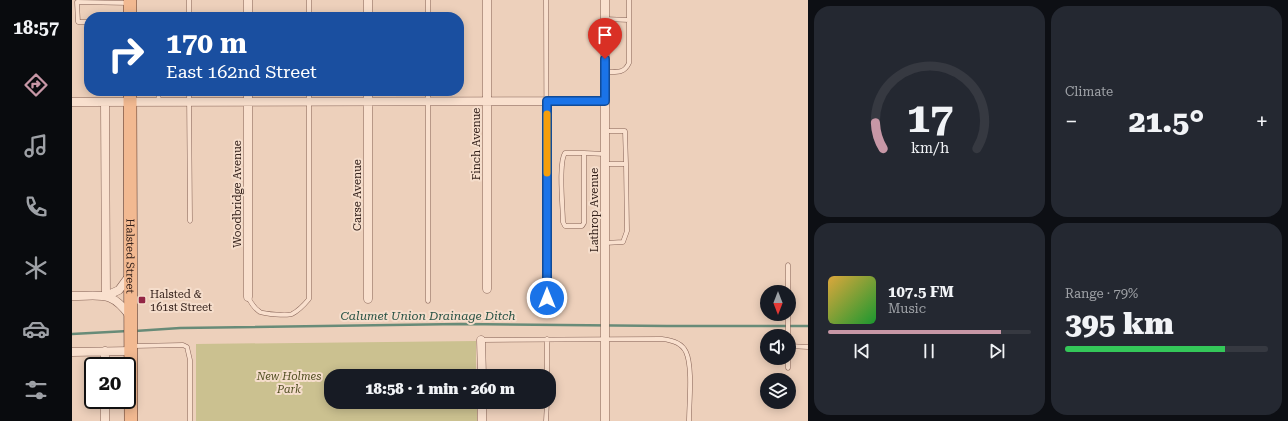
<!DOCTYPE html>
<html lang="en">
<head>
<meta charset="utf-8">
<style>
	body { margin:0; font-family:"Roboto Serif",serif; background:#242831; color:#f1f3f6; height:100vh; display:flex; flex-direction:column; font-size:15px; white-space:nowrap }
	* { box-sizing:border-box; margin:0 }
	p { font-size:13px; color:#9ea1a6 }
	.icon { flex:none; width:22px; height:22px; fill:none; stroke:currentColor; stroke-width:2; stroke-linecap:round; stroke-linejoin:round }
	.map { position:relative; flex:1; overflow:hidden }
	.sheet { display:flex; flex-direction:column; gap:6px; padding:6px; background:#0d0f14; width:480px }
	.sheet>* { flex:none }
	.top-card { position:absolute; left:12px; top:12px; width:380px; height:84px; border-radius:16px; box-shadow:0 2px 10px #0003; background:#1a4fa0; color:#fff; overflow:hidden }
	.needle { width:26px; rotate:180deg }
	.controls { position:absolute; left:688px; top:285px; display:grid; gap:8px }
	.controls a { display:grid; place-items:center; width:36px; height:36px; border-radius:50%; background:#171b24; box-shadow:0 2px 10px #0003; font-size:20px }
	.speed { position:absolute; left:12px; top:357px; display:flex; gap:8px; font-size:20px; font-weight:700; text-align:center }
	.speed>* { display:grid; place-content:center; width:52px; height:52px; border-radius:50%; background:#171b24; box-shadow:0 2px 10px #0003; line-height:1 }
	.speed .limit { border:2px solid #111; border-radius:6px; background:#fff; color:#111 }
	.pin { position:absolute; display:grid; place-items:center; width:34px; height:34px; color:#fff; margin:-41px -17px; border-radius:50% 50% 50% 0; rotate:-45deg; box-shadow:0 0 4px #0007 }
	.pin .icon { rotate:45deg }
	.me { position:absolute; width:44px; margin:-22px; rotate:0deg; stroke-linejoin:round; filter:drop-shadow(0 0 3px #0008) }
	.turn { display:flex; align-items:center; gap:14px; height:84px; padding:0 16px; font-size:18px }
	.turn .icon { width:52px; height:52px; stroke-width:2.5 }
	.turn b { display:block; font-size:28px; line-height:34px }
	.big { font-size:30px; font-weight:800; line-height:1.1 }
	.sheet .tile { flex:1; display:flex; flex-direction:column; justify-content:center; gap:6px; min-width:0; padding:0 14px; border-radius:16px; background:#242831 }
	.sheet .dial { align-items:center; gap:0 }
	.dial svg { height:104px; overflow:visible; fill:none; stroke:#363941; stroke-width:7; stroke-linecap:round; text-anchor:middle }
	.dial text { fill:#f1f3f6; stroke:none }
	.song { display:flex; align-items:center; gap:12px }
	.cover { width:48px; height:48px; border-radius:6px; background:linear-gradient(135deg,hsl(40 70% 55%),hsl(130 70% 35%)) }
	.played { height:4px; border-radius:2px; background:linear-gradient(90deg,#c797a6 85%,#363941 85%) }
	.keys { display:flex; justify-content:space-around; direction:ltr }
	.heat { display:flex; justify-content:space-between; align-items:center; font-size:22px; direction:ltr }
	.charge { height:6px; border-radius:3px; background:linear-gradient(90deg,#34c759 79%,#363941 0) }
	.sheet .tiles { flex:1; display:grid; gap:6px; grid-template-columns:repeat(2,1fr) }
	.trip { position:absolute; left:252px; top:369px; width:232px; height:40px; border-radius:16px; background:#171b24; box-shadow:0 2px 10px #0003; font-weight:800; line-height:40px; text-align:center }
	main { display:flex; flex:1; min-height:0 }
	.tab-bar { display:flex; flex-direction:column; width:72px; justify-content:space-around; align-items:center; background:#090b0e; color:#9ea1a6 }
	.tab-bar .icon { width:28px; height:28px }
	.tab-bar .active { color:#c797a6 }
	.tab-bar b { font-size:18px; color:#f1f3f6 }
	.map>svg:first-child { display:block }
	.green { fill:#cbc190 }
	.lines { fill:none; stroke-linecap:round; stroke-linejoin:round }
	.stream { stroke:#688b78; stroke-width:2.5 }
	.service-casing { stroke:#846155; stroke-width:5 }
	.minor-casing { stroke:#846155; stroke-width:9 }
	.primary-casing { stroke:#51322a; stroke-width:14 }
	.service { stroke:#f9e0ce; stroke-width:4 }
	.minor { stroke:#f9e0ce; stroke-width:8 }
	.primary { stroke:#f2b991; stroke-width:13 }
	.route-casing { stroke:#114b97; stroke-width:10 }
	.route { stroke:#1a73e8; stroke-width:7 }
	.slow { stroke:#f59e0b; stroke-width:7 }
	.poi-dot { fill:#932645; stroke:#f5ddcb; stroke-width:1.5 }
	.labels { text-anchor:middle; stroke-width:4; stroke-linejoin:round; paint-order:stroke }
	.street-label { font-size:11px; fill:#33201a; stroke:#f5ddcb }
	.poi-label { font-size:11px; fill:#33201a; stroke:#f5ddcb; text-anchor:start }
	.park-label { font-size:11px; font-style:italic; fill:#504e21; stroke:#f5ddcb }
	.water-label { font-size:12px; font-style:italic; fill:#295345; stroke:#f5ddcb }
</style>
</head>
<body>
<main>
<nav class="tab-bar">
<b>18:57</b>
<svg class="icon active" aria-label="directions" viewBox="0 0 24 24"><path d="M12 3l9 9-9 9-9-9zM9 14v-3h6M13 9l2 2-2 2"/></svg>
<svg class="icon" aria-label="music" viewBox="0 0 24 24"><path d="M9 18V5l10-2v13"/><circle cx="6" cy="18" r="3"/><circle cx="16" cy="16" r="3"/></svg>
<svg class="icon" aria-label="phone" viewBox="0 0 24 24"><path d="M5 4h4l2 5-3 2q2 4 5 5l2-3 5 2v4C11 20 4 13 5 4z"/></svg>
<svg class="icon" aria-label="climate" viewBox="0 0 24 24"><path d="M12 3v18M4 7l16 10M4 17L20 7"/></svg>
<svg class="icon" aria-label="car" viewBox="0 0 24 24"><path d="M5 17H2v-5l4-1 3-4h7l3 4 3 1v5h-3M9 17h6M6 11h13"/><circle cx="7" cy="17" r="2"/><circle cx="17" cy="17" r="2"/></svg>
<svg class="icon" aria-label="filters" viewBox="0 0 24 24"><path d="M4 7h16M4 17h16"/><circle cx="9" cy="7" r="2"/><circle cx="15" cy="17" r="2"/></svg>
</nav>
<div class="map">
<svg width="736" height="421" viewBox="0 0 736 421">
	<rect width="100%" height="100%" fill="#edd0bb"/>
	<!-- green -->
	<path class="green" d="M404,341V376H259V402H405V421H124V344Z"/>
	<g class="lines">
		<!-- stream -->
		<path class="stream" d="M63,331L108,328L388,324L595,326H736
			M0,334L56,331"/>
		<!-- service casing -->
		<g class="service-casing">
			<path id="service" d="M237,0V17
				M474,0L475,298
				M117,17V0
				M356,17V0
				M533,19L557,20
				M17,22H6L5,2L57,3
				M533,72C544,72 552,74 557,63V0
				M86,91L87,102
				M117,91L118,221
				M356,91V301
				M533,131H553L554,164
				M493,153H512V223L510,226H493L491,222C491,208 486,163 493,153Z
				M512,153L533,154
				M533,243L551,242L555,231L554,164H533
				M716,292V265
				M176,297C179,303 183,309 188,312C193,314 215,316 220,314C226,311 232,305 237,299V91
				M716,336V314
				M409,340L590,339C600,340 610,343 614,352C621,367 617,404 617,421
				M61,346L111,345L115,347L118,360V421
				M717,346L736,347
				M716,358V368
				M475,376V339
				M474,421L475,402"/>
		</g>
		<!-- minor casing -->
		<g class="minor-casing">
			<path id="minor" d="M176,0V17
				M296,0V17
				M415,0V289
				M176,91V297
				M296,91V299
				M0,102L533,101
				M33,102L34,296
				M0,296C30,296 39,290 58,316
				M34,296L47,290L58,275
				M409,340L410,376
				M33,351V366
				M0,352L59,351
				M33,400V421
				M410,402V421
				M533,421V0"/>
		</g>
		<!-- primary casing -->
		<g class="primary-casing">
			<g id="primary">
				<path d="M58,0V17"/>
				<path id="s1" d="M58,91L59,421"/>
			</g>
		</g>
		<!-- service -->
		<use href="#service" class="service"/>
		<!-- minor -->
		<use href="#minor" class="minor"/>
		<!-- primary -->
		<use href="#primary" class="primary"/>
	</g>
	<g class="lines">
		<!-- route casing -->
		<g class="route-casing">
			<path id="route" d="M475,298V101H533V59"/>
		</g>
		<!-- route -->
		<use href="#route" class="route"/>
		<!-- slow -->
		<path class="slow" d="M475,114V173"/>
	</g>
	<!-- markers -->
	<rect class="poi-dot" x="66" y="296" width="8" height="8" rx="2"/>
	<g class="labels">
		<!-- street labels -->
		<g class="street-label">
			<text transform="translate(404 144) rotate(-90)" y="4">Finch Avenue</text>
			<text transform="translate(165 194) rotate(-90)" y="4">Woodbridge Avenue</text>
			<text transform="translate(285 195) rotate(-90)" y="4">Carse Avenue</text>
			<text transform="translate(522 210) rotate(-90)" y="4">Lathrop Avenue</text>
			<text dy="4" stroke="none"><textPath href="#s1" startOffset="165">Halsted Street</textPath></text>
		</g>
		<!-- poi labels -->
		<g class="poi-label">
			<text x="78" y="298">Halsted &amp;<tspan x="78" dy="13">161st Street</tspan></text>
		</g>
		<!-- park labels -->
		<g class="park-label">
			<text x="217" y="380">New Holmes<tspan x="217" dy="13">Park</tspan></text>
		</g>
		<!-- water labels -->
		<g class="water-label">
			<text x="356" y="320">Calumet Union Drainage Ditch</text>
		</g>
	</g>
</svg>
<div class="controls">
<a><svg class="needle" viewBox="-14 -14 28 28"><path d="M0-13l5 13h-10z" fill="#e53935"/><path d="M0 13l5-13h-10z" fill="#9ea1a6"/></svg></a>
<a><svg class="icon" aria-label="sound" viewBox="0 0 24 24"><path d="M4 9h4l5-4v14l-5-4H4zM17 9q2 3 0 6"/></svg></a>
<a><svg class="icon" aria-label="layers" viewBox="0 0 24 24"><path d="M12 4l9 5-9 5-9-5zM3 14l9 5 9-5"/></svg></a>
</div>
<div class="speed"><div class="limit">20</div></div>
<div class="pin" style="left:533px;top:59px;background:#d93025"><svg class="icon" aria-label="arrive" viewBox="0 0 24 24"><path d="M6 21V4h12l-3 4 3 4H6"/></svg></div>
<svg class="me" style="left:475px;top:298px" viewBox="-20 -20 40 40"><circle r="17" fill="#1a73e8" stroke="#fff" stroke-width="3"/><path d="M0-11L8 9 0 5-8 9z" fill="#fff"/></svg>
<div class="trip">18:58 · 1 min · 260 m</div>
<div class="top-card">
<div class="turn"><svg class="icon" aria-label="right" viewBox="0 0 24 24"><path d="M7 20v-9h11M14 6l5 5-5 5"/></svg><div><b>170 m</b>East 162nd Street</div></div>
</div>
</div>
<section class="sheet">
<div class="tiles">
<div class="tile dial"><svg viewBox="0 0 100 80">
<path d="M14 69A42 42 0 1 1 86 69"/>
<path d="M14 69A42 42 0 0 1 8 49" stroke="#c797a6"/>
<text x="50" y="56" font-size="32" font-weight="700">17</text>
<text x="50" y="72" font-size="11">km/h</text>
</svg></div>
<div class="tile"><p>Climate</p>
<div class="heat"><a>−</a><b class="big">21.5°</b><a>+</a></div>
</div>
<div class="tile">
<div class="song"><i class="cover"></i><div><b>107.5 FM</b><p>Music</p></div></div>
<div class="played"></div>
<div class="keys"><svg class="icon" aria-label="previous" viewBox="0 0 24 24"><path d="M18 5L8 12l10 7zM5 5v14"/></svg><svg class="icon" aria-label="pause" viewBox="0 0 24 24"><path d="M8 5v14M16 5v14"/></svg><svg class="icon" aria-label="next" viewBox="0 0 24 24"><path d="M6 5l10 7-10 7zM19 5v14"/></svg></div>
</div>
<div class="tile"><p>Range · 79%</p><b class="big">395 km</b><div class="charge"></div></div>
</div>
</section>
</main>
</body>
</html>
